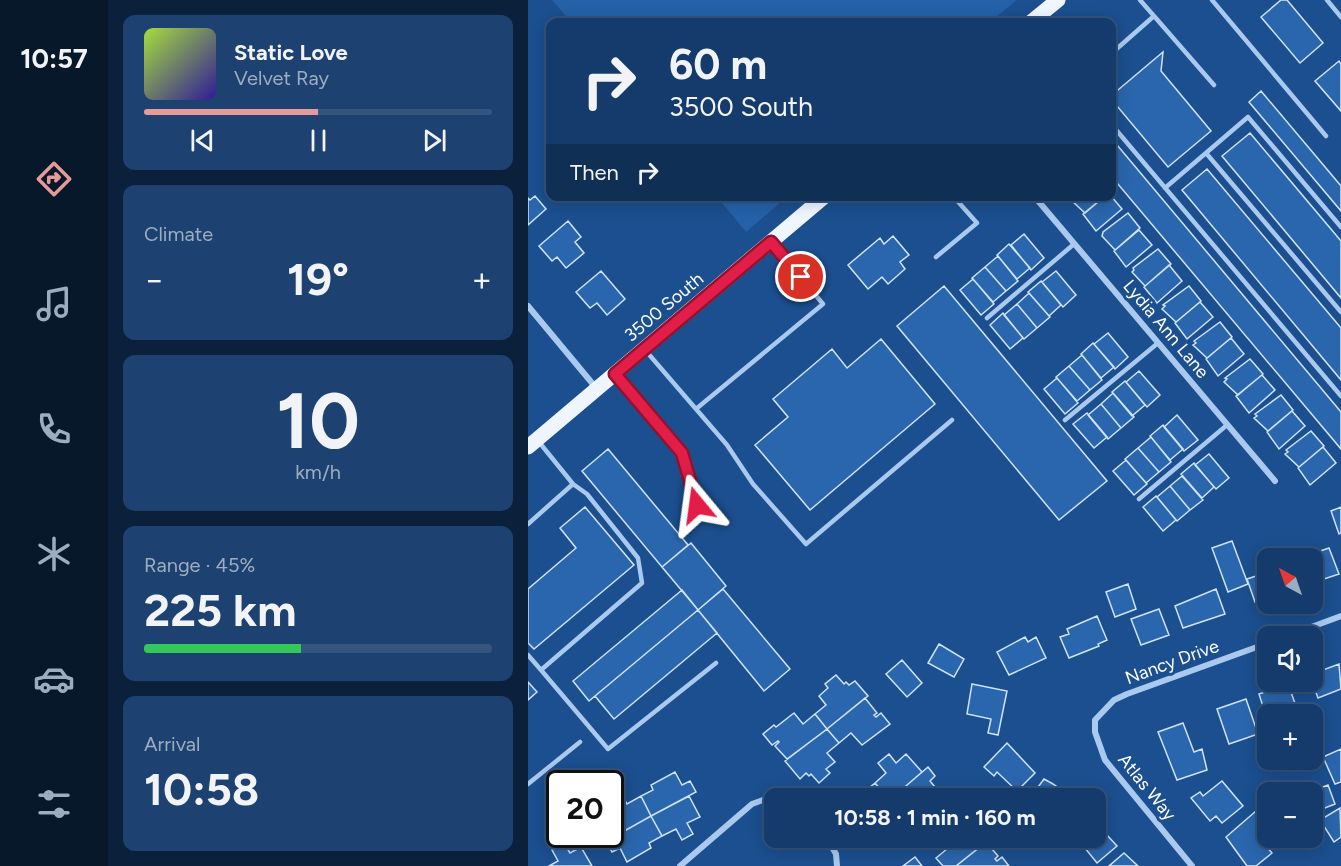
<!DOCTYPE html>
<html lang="en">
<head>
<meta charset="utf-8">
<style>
	body { margin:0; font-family:Figtree,sans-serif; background:#1d4271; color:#f1f3f6; height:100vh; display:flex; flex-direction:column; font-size:22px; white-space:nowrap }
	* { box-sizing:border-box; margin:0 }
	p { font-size:20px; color:#9dadc1 }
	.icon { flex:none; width:33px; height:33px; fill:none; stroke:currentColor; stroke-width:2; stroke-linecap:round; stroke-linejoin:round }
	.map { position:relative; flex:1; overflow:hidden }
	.sheet { display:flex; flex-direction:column; gap:15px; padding:15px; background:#0b203b; width:420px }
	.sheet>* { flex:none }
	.banner { position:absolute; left:18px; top:18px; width:570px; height:183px; border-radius:12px; box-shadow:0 3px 15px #0003,0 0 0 2px #33557e; background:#143b6b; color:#f1f3f6; overflow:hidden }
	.needle { width:39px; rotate:320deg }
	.buttons { position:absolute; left:729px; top:548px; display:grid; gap:12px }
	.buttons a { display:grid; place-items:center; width:66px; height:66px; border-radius:12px; background:#143b6b; box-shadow:0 3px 15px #0003,0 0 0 2px #33557e; font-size:30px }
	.speed { position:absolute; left:18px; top:770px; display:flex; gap:12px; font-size:30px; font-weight:700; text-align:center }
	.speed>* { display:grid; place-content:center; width:78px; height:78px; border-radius:50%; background:#143b6b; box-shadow:0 3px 15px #0003,0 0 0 2px #33557e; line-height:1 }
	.speed .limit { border:3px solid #111; border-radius:9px; background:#fff; color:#111 }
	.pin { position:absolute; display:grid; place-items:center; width:51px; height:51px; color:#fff; margin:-26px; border:3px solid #fff; border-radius:50%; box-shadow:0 2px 6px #0007 }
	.me { position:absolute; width:66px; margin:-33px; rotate:344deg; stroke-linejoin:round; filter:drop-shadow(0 0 4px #0008) }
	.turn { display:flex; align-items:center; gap:21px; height:126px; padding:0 24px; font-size:27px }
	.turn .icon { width:78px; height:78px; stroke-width:2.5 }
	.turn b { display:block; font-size:42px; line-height:51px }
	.then { display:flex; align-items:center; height:57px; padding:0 24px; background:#0003; gap:12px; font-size:22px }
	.big { font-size:45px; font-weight:700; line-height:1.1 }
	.sheet .tile { flex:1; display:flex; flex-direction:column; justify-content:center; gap:9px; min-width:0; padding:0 21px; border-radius:12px; background:#1d4271 }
	.sheet .dial { align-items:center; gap:0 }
	.dial b { font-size:78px; line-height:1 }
	.song { display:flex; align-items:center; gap:18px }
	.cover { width:72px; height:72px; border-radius:9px; background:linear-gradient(135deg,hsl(80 70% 55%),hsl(250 70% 35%)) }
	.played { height:6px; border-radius:3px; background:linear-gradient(90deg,#e69b98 50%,#33557e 50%) }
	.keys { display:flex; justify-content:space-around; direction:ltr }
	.heat { display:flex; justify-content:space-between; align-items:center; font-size:33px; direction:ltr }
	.charge { height:9px; border-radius:4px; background:linear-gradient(90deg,#34c759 45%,#33557e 0) }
	.trip { position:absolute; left:236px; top:788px; width:342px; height:60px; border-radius:12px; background:#143b6b; box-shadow:0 3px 15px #0003,0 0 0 2px #33557e; font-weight:700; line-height:60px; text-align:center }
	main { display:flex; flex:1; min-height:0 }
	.dock { display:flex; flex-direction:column; width:108px; justify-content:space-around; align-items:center; background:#08182b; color:#9dadc1 }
	.dock .icon { width:42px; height:42px }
	.dock .on { color:#e69b98 }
	.dock b { font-size:27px; color:#f1f3f6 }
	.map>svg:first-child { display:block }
	.green { fill:#2461a8 }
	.building { fill:#2a66ad; stroke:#cfe3fa; stroke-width:1.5 }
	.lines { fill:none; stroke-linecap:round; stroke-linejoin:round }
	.service { stroke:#a9c9ee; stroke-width:4.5 }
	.minor { stroke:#a9c9ee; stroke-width:6 }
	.primary { stroke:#f0f6ff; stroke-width:15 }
	.route-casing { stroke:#92132f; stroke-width:15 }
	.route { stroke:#e11d48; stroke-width:10 }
	.labels { text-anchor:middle; stroke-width:6; stroke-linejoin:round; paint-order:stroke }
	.street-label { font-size:18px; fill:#fff; stroke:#1b4f8f }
</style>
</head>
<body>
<main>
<nav class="dock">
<b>10:57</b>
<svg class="icon on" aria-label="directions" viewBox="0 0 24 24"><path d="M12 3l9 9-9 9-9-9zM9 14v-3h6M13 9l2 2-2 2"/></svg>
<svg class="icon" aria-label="music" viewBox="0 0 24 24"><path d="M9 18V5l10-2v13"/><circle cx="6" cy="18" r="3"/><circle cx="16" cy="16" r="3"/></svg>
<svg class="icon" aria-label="phone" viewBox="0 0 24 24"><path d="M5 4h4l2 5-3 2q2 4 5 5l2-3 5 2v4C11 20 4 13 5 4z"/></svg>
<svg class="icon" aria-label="climate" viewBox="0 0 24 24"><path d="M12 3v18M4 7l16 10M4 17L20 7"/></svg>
<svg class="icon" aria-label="car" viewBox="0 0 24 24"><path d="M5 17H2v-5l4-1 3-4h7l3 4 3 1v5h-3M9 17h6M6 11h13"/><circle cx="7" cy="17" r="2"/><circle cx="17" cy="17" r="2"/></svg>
<svg class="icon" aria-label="filters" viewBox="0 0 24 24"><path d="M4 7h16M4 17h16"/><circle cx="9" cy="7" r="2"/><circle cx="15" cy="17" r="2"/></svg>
</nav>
<section class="sheet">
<div class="tile">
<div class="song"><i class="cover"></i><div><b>Static Love</b><p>Velvet Ray</p></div></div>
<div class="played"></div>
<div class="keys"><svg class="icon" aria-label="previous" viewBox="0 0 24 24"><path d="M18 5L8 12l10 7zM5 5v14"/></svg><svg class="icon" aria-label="pause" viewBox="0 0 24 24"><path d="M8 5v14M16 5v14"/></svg><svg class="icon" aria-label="next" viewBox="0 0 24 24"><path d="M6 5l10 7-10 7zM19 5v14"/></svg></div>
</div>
<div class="tile"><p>Climate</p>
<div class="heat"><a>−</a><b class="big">19°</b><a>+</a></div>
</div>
<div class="tile dial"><b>10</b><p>km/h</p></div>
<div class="tile"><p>Range · 45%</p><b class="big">225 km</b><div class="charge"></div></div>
<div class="tile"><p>Arrival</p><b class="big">10:58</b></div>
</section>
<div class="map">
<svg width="813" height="866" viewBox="0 0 813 866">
	<rect width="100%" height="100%" fill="#1b4f8f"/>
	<!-- green -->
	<path class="green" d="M24,0H489L462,22H43Z
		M189,197H259L218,232Z"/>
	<!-- building -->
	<path class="building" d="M753,0H759L795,43L772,63L733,17Z
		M635,52L633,71L683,131L640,167L584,100V95Z
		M811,61L813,64V111L787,81Z
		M733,91L813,186V211L721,102Z
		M722,133L813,241V298L694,156Z
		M584,139L813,412V449L584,177Z
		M679,169L813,328V380L654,190Z
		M7,196L18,209L0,225V198L2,200Z
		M545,196H577L557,213L543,200Z
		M577,196H583L594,209L568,231L555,214Z
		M600,213L612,228L587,250L574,236L575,232Z
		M40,221L53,237L47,242L56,253L38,268L29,257L24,261L11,246Z
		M611,230L624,245L598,267L586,251Z
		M496,234L516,258L503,270L483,245Z
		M365,236L381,255L372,262L377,269L360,284L354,277L340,289L320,265L352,238L356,244Z
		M481,244L502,268L489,279L469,255Z
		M630,249L643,264L617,286L604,272L606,270L605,268Z
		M470,256L490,281L478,291L457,267Z
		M641,265L654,281L629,303L616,287Z
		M457,267L478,291L465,302L444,278Z
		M73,271L97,299L79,315L69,303L62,308L48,292Z
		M528,271L548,295L535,307L514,282Z
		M445,279L466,304L453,315L432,290Z
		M513,281L533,305L521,316L500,292Z
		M416,286L579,481L531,520L369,326Z
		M661,286L673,301L648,322L634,309L637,306L635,305Z
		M501,293L522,317L509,328L489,304Z
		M672,302L685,317L659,339L647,323Z
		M489,304L509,328L496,339L476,315Z
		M475,313L495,338L482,349L462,325Z
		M692,322L704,337L679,358L665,345L668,343L666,341Z
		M580,333L600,357L587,369L566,344Z
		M703,338L716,354L690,376L678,359Z
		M353,339L407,404L282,510L227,445L260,417L245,399L304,349L319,368Z
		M565,343L586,367L573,378L553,354Z
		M554,355L574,380L562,390L541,366Z
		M722,359L735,374L710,395L696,382L699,379L697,378Z
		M541,366L562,390L549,401L528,377Z
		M611,371L632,395L619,407L598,382Z
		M734,375L747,390L721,413L708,396Z
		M529,378L550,403L537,414L516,389Z
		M597,381L617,405L604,416L584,392Z
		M585,393L606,417L593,428L573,404Z
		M753,395L765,410L740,431L726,418L729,416L727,414Z
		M573,404L593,428L580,439L560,415Z
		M764,411L777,426L751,449L739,432Z
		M559,413L579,437L566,448L545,424Z
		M649,415L670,440L656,451L636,427Z
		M635,425L655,449L642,460L622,436Z
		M783,431L796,446L771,467L757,454L760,452L758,450Z
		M623,437L643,462L631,472L610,448Z
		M795,447L808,463L782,485L770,468Z
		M610,448L631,472L618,483L597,459Z
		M80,449L160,545L134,567L54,471Z
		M681,454L701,478L688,489L667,465Z
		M598,460L619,484L606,495L585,471Z
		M666,463L686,487L674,498L653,474Z
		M654,476L675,500L662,510L642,486Z
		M642,486L662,510L649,521L629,497Z
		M628,496L648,520L635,531L615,507Z
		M57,507L106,565L6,649L0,643V589L48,548L32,528Z
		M813,507V533L811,534L803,511Z
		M704,541L720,584L700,592L684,548Z
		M163,543L198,586L170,610L134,567Z
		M801,548L811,574L784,583V558H758L757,554L772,549L775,557Z
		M740,572V598L727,602L719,579Z
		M600,584L608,609L587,617L578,592Z
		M195,589L262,669L236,691L170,610Z
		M688,589L697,614L655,628L647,606Z
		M154,590L170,610L61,701L45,681Z
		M631,609L641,635L613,645L603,619Z
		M170,610L189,633L86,719L67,696Z
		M569,616L579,640L570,644L571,646L541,658L532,637L541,634L539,629Z
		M497,637L500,642L508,637L518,658L481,675L469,652Z
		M411,644L436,659L426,677L400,663Z
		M374,660L394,683L379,697L358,674Z
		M811,664L813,689L790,698L784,681V674Z
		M308,675L316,684L318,682L321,685L327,681L340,696L299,729L287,714L298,705L291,696L300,688L297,684Z
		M0,682L9,692L0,700Z
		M444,684L479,691L470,735L460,733L463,719L439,714Z
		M760,684L768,706L738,716L731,694Z
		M337,698L349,713L346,715L348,717L353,713L362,724L334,745L323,733L311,743L299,729Z
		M718,699L730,734L701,744L689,709Z
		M266,713L275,724L287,714L299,729L259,759L247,746L251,742L250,741L244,745L235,734L246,725L248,727Z
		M655,723L666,752L674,749L679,770L649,780L630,732Z
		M299,729L311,743L299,753L307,762L298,769L302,773L291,783L283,774L281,776L278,773L272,779L257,761Z
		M479,743L507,773L489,791L469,772L466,776L456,767Z
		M813,749V782L807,784L795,757Z
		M361,754L368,763L378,754L394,772L364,798H360L347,783L358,773L350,763Z
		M400,767L407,776L402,781L412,793L406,798H364Z
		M147,772L154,785L162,781L168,792L123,816L113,796L125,790L123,785Z
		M516,779L525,784L545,798H502Z
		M694,781L715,806L694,823L688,816L682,821L663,798L672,792L675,796Z
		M347,783L360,798H321L333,788L336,792Z
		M800,785L807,804L784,813V792H782Z
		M93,794L99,804L113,796L123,816L86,837L82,831V812L87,810L82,799Z
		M161,796L172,817L159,823L165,834L154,840L148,829L134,836L123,816Z
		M812,808L813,837L806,842L792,820Z
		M728,811L740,824V831L731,838L744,853L728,866H719L698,837Z
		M123,816L134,836L121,843L123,848L99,862L92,848L84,852L78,841Z
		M567,822L589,846L569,863L548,837H567Z
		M415,837H458L461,840L428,866H415L408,858L419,849L412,840Z
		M458,842L470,856L467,859L469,861L474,857L481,866H428Z
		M36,843L42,853L53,847L64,866H21L30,861L24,850Z
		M596,853L610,866H581Z
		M387,857L394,866H375Z"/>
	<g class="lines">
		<!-- service -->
		<path class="service" d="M612,0L626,16
			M684,0L798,136
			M799,0L813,17
			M584,53L626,16L686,85
			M584,125L813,396
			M678,153L813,312
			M637,188L720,117L813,227
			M408,257L449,223L425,196
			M459,318L546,244
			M118,351L199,445L225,484L278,544L424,420
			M89,376L154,453L169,505
			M168,409L295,304L245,244
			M537,420L630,343
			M611,499L699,425
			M0,524L45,484L11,442
			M0,655L13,670L114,583L110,558L59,494L45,484
			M13,670L80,749L188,663
			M0,784L52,742"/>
		<!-- minor -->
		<path class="minor" d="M506,196L747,481
			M0,306L69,389
			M759,636L813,616
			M298,837L308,854L309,866
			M152,866L224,804L246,796L259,798
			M664,866L577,760L567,732V720L586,700L599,694L740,643"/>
		<!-- primary -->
		<path class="primary" d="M503,22L530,0
			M0,447L297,196"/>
	</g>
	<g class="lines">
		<!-- route casing -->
		<g class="route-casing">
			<path id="route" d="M169,505L154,453L87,374L243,242L273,277"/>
		</g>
		<!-- route -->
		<use href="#route" class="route"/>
	</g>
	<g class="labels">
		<!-- street labels -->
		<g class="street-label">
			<text transform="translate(136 307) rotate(-40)" y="6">3500 South</text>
			<text transform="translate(638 329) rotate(50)" y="6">Lydia Ann Lane</text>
			<text transform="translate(644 662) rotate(-20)" y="6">Nancy Drive</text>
			<text transform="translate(619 787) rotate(51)" y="6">Atlas Way</text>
		</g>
	</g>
</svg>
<div class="buttons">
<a><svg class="needle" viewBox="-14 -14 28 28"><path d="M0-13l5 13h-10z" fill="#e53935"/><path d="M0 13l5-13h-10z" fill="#9dadc1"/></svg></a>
<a><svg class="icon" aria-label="sound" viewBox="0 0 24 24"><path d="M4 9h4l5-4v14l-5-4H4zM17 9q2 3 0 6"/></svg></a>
<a>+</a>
<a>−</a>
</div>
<div class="speed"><div class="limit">20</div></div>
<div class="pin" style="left:273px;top:277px;background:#d93025"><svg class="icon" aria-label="arrive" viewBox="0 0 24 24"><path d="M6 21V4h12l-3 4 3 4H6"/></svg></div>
<svg class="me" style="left:169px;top:505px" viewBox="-20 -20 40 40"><path d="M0-17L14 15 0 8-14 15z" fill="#e11d48" stroke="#fff" stroke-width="4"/></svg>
<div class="trip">10:58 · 1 min · 160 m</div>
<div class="banner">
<div class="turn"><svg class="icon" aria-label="right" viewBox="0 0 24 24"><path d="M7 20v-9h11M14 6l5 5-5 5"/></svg><div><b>60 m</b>3500 South</div></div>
<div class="then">Then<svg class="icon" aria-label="right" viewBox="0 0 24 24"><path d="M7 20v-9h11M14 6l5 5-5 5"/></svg></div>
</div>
</div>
</main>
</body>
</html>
